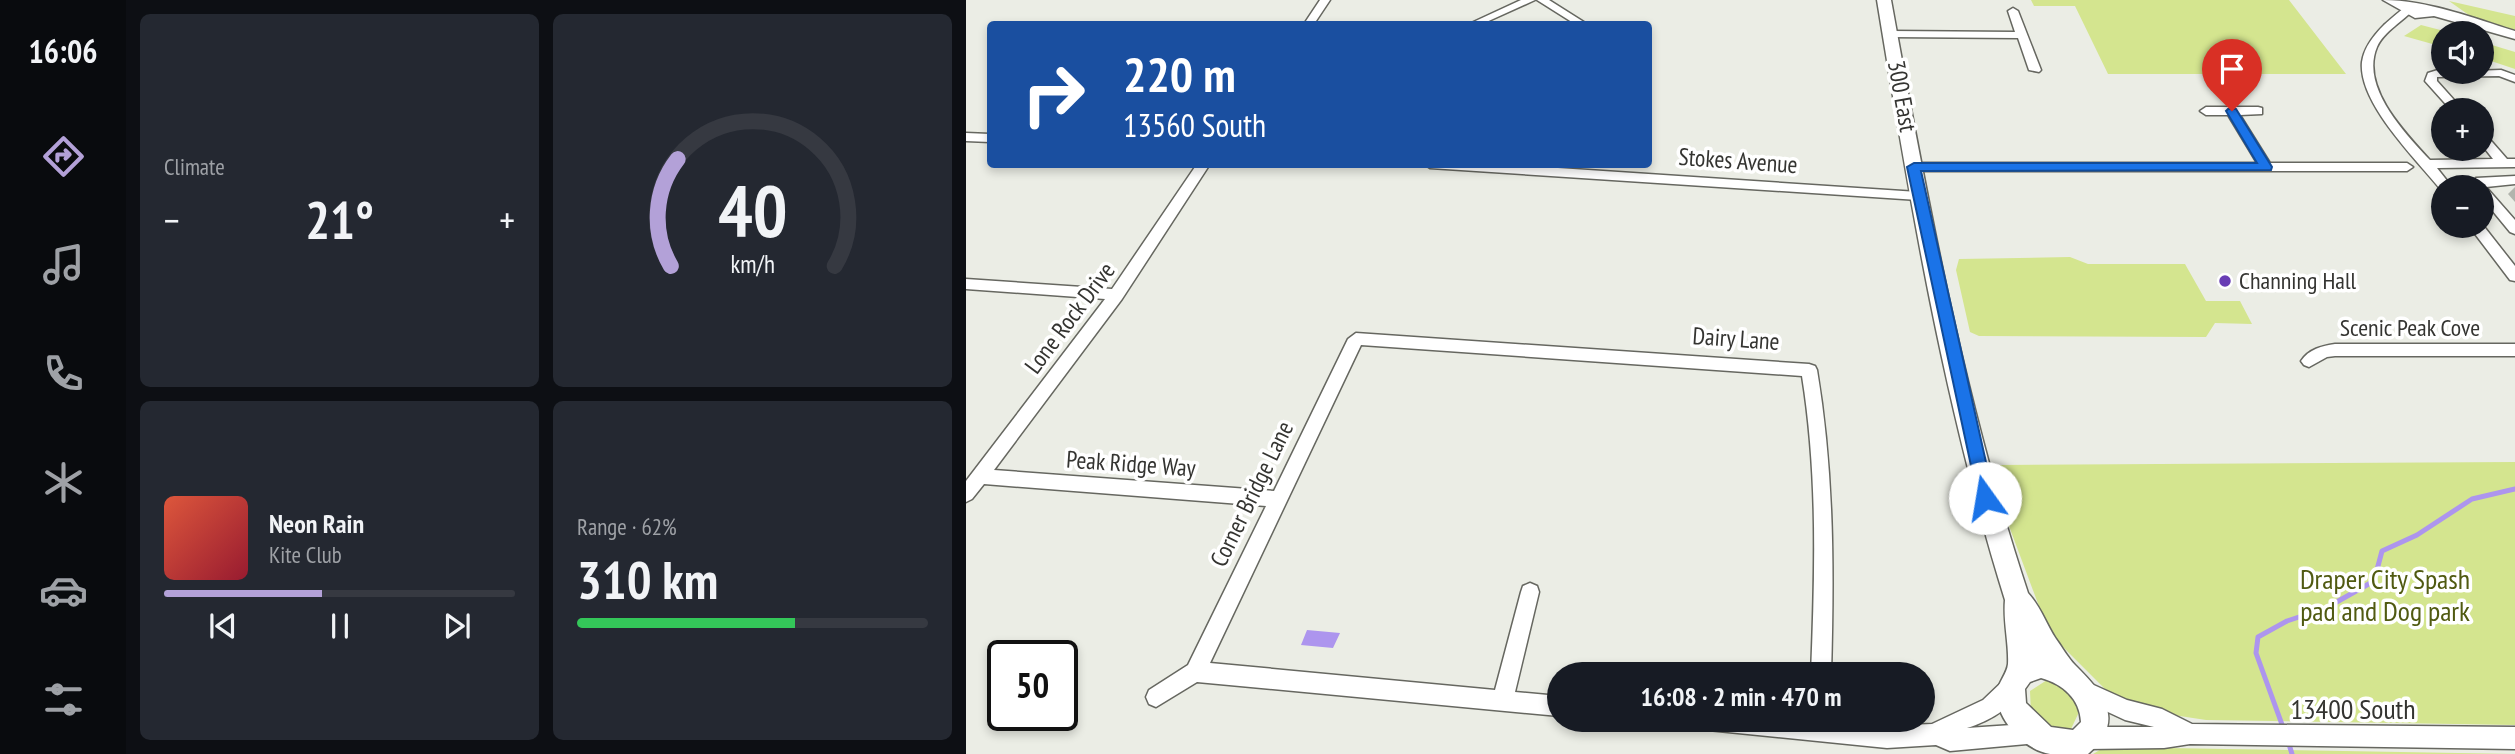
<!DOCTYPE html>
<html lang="en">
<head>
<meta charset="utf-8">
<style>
	body { margin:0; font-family:"PT Sans Narrow",sans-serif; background:#242831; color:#f1f3f6; height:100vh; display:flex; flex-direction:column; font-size:26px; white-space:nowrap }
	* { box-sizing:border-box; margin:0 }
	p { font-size:23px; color:#9ea1a6 }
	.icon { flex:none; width:38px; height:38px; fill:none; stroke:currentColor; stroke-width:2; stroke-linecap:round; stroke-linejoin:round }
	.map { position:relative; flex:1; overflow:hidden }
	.sheet { display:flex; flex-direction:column; gap:14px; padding:14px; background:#0d0f14; width:840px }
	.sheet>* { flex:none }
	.banner { position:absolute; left:21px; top:21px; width:665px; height:147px; border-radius:7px; box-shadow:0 4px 10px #0003; background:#1a4fa0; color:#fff; overflow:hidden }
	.buttons { position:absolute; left:1465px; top:21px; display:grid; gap:14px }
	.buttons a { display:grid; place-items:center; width:63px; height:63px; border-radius:50%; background:#171b24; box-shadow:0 4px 10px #0003; font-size:35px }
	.speed { position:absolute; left:21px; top:640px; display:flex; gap:14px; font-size:35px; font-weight:700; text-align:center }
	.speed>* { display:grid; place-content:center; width:91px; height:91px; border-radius:50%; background:#171b24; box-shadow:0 4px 10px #0003; line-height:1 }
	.speed .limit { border:4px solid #111; border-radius:10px; background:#fff; color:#111 }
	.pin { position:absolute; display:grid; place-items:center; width:60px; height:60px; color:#fff; margin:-72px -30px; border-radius:50% 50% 50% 0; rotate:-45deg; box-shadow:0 0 7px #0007 }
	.pin .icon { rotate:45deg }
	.me { position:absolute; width:77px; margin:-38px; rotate:347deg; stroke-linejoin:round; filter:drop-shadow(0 0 5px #0008) }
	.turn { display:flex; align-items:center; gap:24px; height:147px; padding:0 21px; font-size:32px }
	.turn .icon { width:91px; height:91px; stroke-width:2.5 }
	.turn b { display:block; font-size:49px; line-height:60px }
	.big { font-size:52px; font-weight:800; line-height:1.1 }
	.sheet .widget { flex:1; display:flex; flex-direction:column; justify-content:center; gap:10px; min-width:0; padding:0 24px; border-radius:10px; background:#242831 }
	.sheet .dial { align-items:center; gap:0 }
	.dial svg { height:182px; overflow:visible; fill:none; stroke:#363941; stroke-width:7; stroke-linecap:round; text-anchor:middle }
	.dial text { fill:#f1f3f6; stroke:none }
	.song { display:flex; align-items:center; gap:21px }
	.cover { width:84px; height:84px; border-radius:10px; background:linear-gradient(135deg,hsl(10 70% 55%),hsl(350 70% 35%)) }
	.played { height:7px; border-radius:4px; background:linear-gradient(90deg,#b3a1d8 45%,#363941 45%) }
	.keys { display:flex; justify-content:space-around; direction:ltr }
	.heat { display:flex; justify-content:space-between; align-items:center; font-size:38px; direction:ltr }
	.charge { height:10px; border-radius:5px; background:linear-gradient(90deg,#34c759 62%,#363941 0) }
	.sheet .tiles { flex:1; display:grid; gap:14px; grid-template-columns:repeat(2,1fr) }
	.trip { position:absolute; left:581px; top:662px; width:388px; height:70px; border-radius:35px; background:#171b24; box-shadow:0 4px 10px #0003; font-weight:800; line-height:70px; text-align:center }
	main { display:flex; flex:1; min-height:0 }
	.tab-bar { display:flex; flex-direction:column; width:126px; justify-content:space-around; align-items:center; background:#090b0e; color:#9ea1a6 }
	.tab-bar .icon { width:49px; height:49px }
	.tab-bar .current { color:#b3a1d8 }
	.tab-bar b { font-size:32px; color:#f1f3f6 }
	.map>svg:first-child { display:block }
	.green { fill:#d4e58f }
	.water { fill:#ad95ee }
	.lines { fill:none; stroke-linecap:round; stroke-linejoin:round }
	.stream { stroke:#ad95ee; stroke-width:5 }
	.minor-casing { stroke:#666760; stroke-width:3 }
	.major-casing { stroke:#666760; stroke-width:3 }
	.minor { fill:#fff; fill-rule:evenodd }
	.major { fill:#fff; fill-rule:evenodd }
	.wall { fill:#b2b4ad }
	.route { fill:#1a73e8; stroke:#114b97; stroke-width:2 }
	.poi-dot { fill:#683db4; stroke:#fff; stroke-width:2.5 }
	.labels { text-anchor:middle; stroke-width:7; stroke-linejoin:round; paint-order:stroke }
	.street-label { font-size:24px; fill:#343431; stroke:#fff }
	.poi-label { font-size:24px; fill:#343431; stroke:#fff; text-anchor:start }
	.near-park-label { font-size:28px; fill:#505a11; stroke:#fff }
	.near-street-label { font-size:28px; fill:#343431; stroke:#fff }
</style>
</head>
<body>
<main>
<nav class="tab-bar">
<b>16:06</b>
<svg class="icon current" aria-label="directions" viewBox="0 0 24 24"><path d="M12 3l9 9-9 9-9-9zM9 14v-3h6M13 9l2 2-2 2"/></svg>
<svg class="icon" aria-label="music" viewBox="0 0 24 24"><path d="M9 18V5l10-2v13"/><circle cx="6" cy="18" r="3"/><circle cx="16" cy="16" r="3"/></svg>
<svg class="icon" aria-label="phone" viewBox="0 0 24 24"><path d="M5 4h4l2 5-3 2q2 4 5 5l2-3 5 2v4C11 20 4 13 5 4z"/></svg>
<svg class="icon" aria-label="climate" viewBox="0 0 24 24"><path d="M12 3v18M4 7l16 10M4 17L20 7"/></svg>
<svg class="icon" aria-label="car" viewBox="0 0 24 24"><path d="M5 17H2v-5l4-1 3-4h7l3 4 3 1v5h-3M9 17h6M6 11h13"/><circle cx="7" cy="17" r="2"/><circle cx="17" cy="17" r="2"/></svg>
<svg class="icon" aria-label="filters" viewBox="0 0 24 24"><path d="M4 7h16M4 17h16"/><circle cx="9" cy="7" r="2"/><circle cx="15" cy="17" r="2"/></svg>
</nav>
<section class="sheet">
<div class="tiles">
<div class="widget"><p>Climate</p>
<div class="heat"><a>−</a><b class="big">21°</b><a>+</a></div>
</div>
<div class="widget dial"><svg viewBox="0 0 100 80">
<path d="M14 69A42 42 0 1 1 86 69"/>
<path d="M14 69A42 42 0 0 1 17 22" stroke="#b3a1d8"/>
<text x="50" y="56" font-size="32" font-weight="700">40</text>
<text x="50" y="72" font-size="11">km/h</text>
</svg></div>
<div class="widget">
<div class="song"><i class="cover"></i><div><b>Neon Rain</b><p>Kite Club</p></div></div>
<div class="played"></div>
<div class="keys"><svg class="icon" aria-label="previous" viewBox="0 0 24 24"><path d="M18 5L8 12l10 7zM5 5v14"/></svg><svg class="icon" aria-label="pause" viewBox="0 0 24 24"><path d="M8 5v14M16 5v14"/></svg><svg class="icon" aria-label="next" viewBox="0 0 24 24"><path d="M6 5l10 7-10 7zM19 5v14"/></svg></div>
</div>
<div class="widget"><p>Range · 62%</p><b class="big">310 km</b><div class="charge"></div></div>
</div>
</section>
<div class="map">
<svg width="1549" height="754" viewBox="0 0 1549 754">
	<rect width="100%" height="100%" fill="#ebede5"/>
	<!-- green -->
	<path class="green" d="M1065,0H1323L1380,74H1142L1109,6H1068Z
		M1483,1L1549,16V30L1507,18Z
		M1455,25L1486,33H1477V47L1438,36Z
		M1516,42L1549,52V69L1516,58Z
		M1104,257L1122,264H1219L1240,301H1274L1286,324L1249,323L1240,337L1013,336L1004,332L990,270L993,259Z
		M1549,462V725L1240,720L1194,713L1142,692L1083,633L1043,526L1032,465Z
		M1081,680L1103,689L1114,710L1105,729L1091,732L1065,713L1064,691Z
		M1160,742L1200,748L1549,754H1127L1137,748Z"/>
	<!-- water -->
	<path class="water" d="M341,630L374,633L367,648L335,645Z"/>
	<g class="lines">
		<!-- stream -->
		<path class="stream" d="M1318,730L1290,653L1292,637L1321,621L1360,608L1408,581L1416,551L1451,535L1506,499L1549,489
			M1322,741L1326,754"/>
		<!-- minor casing -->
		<g class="minor-casing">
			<path id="minor" d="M354,0H364L348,24H338Z
				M555,0H569L516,24H503Z
				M571,0H583L621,24H609Z
				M1444,5L1449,8C1438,21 1418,31 1411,47C1394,87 1439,133 1464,160L1527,159L1516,145V134L1520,135L1541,159H1549V167L1471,168L1486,187H1477L1475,190C1451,160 1392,103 1396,62C1398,47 1408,35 1418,25C1426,18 1435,9 1444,5Z
				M1047,8L1052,11L1075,70L1073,72L1063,70L1052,38L925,37L920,34L925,31L1049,32L1042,11Z
				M1475,69L1477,72L1535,70L1549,75V82L1533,76L1471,77V81L1497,110H1485L1459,81L1462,73Z
				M1292,107L1296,108V114L1274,115L1304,163H1441L1447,167L1441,171H948L942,167L948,163H1291L1262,115H1240L1234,111L1240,107Z
				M0,133L24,134V142L0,141Z
				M231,164H244L156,299L28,470L308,491L382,339L390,333L843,364L849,366L851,370C868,471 868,572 865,674H845C849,574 852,475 836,376L395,345L244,663L529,690L555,592L557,586L564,583L571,586L573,592L549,692L593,696V716L231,682L190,707L183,704L180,697L183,690L222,665L300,506L18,484L6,499L0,502V481L139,299L0,289V279L146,289Z
				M458,164H533L952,192L959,196L952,200L464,168Z
				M1549,176V184L1520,187L1549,220V234L1544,232L1516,198V187H1508L1510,178Z
				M1516,224L1549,266V281L1544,280L1503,226H1516Z
				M1369,344H1549V356H1369L1361,357L1343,367L1338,365L1335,361C1343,349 1356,346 1369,344Z
				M1045,677L1052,680L1055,687C1046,709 1023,721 1001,728L1061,724L1068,727L1071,734L1068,741L1061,744L984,751L970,745L921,748L732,729L725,726L722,719H844L921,726L966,724L1017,700L1038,680Z
				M1121,682L1161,700L1196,709L1226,724L1549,727V749L1224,744L1198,748L1120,749L1113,745L1109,738L1113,731L1120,727H1188L1159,720L1114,699L1111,692L1114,685Z"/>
		</g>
		<!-- major casing -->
		<g class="major-casing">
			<path id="major" d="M911,0H925C961,199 998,400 1062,593C1075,607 1080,624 1090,639C1096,647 1102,658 1109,665C1137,693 1161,720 1122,754C1110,754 1096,754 1084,754C1059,750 1030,720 1031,693C1032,682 1041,674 1042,664C1043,643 1037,622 1039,600C978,405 944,202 911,0ZM1075,678C1097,684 1114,699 1115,722L1107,730L1085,727L1060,703L1059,689L1064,682Z
				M1417,0C1461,0 1507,18 1549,31V39L1468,16L1449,18Z"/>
		</g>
		<!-- minor -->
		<use href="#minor" class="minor"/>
		<!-- major -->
		<use href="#major" class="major"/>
	</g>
	<!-- wall -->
	<path class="wall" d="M1549,187V202L1542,194Z"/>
	<!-- route -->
	<path class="route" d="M1262,109H1270L1306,167L1305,170L955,171L1028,498L1019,505L1013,503L941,167L948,163H1291L1260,111Z"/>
	<!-- markers -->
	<circle class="poi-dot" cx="1259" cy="281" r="7"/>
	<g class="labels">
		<!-- street labels -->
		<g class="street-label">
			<text transform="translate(936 96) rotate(80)" y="8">300 East</text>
			<text transform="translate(772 161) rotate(4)" y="8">Stokes Avenue</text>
			<text transform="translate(104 318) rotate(-53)" y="8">Lone Rock Drive</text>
			<text x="1444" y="336">Scenic Peak Cove</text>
			<text transform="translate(770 339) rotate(4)" y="8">Dairy Lane</text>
			<text transform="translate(165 464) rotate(4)" y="8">Peak Ridge Way</text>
			<text transform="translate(286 494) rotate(-64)" y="8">Corner Bridge Lane</text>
		</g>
		<!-- poi labels -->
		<g class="poi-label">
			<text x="1273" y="289">Channing Hall</text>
		</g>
		<!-- near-park labels -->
		<g class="near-park-label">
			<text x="1419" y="589">Draper City Spash<tspan x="1419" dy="32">pad and Dog park</tspan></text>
		</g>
		<!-- near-street labels -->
		<g class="near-street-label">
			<text x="1387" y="719">13400 South</text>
		</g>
	</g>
</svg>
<div class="buttons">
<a><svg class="icon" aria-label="sound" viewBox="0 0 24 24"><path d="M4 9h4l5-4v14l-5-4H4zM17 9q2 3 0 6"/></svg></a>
<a>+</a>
<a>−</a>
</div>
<div class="speed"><div class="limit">50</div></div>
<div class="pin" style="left:1266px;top:111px;background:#d93025"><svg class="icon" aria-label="arrive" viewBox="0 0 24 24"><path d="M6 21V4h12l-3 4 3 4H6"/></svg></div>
<svg class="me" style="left:1019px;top:498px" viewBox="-20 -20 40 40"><circle r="19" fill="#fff"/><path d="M0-13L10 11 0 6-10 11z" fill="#1a73e8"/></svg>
<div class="trip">16:08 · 2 min · 470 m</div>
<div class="banner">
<div class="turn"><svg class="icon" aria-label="right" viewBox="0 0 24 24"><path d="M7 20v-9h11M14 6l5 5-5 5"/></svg><div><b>220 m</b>13560 South</div></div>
</div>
</div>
</main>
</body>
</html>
